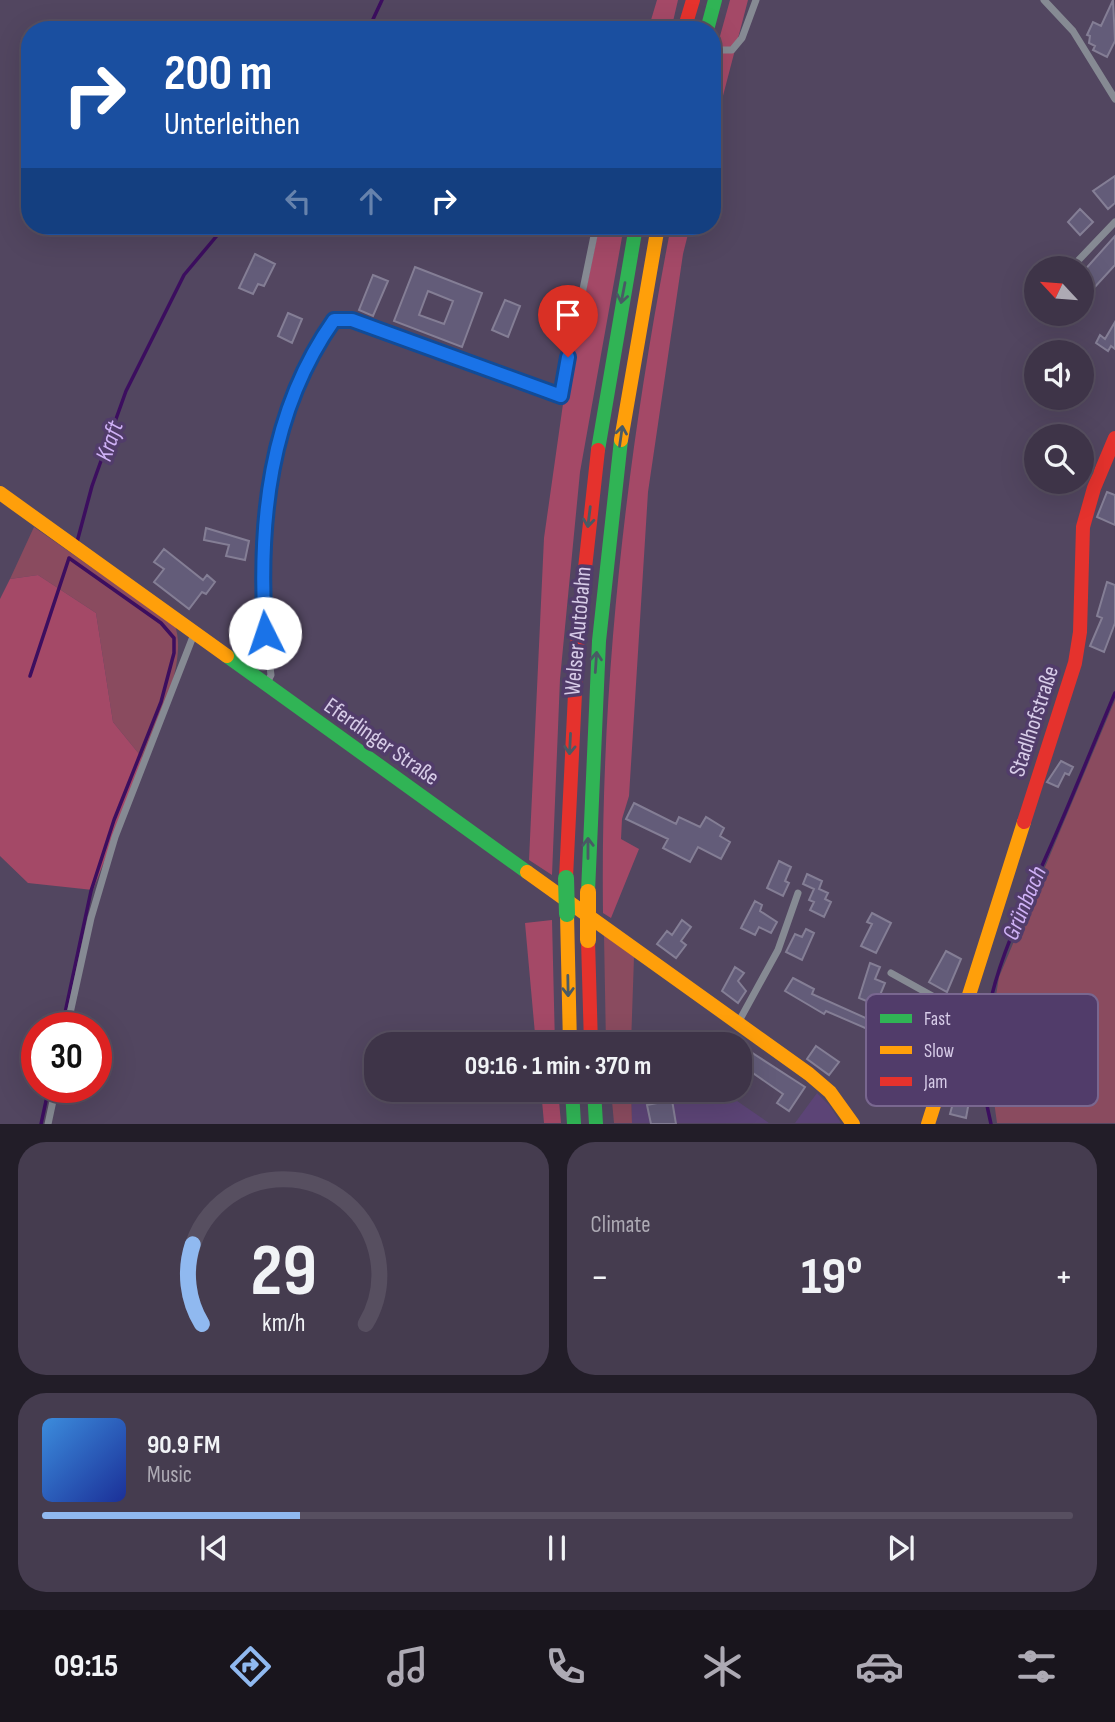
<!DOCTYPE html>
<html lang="en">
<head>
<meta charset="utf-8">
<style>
	body { margin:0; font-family:"Sofia Sans Condensed",sans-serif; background:#453c4f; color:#f1f3f6; height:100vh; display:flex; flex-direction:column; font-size:26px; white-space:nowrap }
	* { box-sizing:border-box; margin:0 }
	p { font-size:23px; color:#adaab4 }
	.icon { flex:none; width:38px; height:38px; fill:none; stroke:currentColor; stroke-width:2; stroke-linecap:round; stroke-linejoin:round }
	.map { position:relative; height:1124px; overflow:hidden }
	.side { display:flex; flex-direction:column; gap:18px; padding:18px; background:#221d28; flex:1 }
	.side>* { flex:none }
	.hud { position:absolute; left:21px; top:21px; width:700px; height:214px; border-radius:28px; box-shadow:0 7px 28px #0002,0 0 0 2px #574f60; background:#1a4fa0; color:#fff; overflow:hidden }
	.needle { width:46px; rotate:296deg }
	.tools { position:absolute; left:1024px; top:256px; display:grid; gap:14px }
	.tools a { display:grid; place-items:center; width:70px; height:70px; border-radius:50%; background:#3e3448; box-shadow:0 7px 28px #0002,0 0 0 2px #574f60; font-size:35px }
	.speed { position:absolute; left:21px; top:1012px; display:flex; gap:14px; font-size:35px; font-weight:700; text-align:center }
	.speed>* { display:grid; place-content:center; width:91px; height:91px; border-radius:50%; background:#3e3448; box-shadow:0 7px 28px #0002,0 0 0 2px #574f60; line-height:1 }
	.speed .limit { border:10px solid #d22; background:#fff; color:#111 }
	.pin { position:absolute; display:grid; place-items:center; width:60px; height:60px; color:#fff; margin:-72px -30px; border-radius:50% 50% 50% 0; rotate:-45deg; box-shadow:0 0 7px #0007 }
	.pin .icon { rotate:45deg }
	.me { position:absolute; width:77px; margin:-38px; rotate:356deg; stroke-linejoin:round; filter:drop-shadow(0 0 5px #0008) }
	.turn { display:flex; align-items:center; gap:24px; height:147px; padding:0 28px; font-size:32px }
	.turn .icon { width:91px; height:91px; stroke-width:2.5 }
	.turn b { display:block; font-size:49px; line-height:60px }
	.lanes { display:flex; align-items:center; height:66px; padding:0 28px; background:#0003; justify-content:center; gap:35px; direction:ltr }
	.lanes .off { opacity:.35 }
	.big { font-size:52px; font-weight:700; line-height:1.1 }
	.side .card { flex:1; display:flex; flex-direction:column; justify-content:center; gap:10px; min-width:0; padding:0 24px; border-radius:28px; background:#453c4f }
	.side .dial { align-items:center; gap:0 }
	.dial svg { height:182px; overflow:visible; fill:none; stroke:#574f60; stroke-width:7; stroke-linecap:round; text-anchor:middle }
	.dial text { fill:#f1f3f6; stroke:none }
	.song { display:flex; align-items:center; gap:21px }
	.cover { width:84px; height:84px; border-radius:10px; background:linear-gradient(135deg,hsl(210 70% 55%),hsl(230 70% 35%)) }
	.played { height:7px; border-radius:4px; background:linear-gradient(90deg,#90b9f0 25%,#574f60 25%) }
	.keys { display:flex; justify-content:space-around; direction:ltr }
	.heat { display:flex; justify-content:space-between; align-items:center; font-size:38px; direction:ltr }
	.side .tiles { flex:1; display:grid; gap:18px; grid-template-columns:1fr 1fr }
	.card:last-child { grid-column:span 2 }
	.trip { position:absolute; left:364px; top:1032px; width:388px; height:70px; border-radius:28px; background:#3e3448; box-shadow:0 7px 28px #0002,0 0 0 2px #574f60; font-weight:700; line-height:70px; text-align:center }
	.dock { display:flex; height:112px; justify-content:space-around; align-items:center; background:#19151d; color:#adaab4 }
	.dock .icon { width:49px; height:49px }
	.dock .on { color:#90b9f0 }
	.dock b { font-size:32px; color:#f1f3f6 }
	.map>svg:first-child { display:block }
	.built { fill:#5c4476 }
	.green { fill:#8a4b5f }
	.forest { fill:#a44967 }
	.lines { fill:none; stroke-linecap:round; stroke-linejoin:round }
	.stream { stroke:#3c0e5f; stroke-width:3.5 }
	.building { fill:#635c79; stroke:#847e95; stroke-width:2; fill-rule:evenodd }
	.street { stroke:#868a93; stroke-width:7 }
	.fast { stroke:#30b455; stroke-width:14 }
	.slow { stroke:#ff9f0a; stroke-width:14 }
	.jam { stroke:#e5322d; stroke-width:14 }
	.fast-bridge { stroke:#30b455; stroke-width:16 }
	.slow-bridge { stroke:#ff9f0a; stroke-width:16 }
	.oneway { stroke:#495a65 }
	.route-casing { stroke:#114b97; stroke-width:18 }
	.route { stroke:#1a73e8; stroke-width:12 }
	.labels { text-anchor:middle; stroke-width:7; stroke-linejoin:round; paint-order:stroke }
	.street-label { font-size:23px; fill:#d7cce8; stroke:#513c6a }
	.water-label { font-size:24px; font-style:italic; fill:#cfb1f6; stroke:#513c6a }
	.key { fill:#513c6a; stroke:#796790; stroke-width:2 }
	.key-label { font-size:19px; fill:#d7cce8 }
</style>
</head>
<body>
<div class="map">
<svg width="1115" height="1124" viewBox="0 0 1115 1124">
	<rect width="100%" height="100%" fill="#524660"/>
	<!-- built -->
	<path class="built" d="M631,1090H688L697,1094L699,1090H721L769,1123H632Z
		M817,1093L829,1105L841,1123H795Z"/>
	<!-- green -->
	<path class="green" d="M34,527L175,626C188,660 157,726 144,760L113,722L96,613L38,575L10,579Z
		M1115,700V1123H997L987,1051L999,977Z
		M604,935L634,957L631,1045H606Z
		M611,1090H631L632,1123H614Z"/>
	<!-- forest -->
	<path class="forest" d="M657,0H678L671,30H648Z
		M730,0H748L712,138V65Z
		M599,226H624L580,472L560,679L552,875L529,860L544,538L563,404Z
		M671,226H690L683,254L648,492L629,796L622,819L621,839L639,849L611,918L603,913C600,681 627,453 671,226Z
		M38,575L96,613L113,722L144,760L93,890L28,883L0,856V599L10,579Z
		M552,920L555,1045H536L525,923Z
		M541,1090H558L561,1123H544Z"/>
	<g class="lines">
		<!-- stream -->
		<path class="stream" d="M368,30L382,0
			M77,542L92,486L126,391L184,275L225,226
			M30,676L69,558
			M62,1027L91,891L114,820L161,702L174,653V638L161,623L69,558
			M41,1124L49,1087
			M991,1124C965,1021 1009,941 1049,850C1072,798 1093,745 1115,693"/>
	</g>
	<!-- building -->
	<path class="building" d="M1113,0L1115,41L1107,57L1093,50L1095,46L1089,43L1090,36L1087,35L1093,22L1101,26Z
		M1115,176V203L1108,209L1093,191Z
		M1080,209L1093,222L1080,235L1068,222Z
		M1115,236V265L1082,301V273Z
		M255,254L275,264L264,286L258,284L253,294L239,288Z
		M415,267L482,293L462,347L394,321ZM428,291L453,301L444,324L419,315Z
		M373,275L388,281L373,316L359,310Z
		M505,300L520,306L508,337L492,330Z
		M288,313L302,319L292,343L278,336Z
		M1115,322V349L1111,346L1108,351L1096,343L1100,335L1105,339Z
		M1107,492L1115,495V525L1097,517Z
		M206,528L249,541L245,560L226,556L229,545L204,540Z
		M164,549L203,580L207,575L215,582L206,594L202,592L189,609L154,582L164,569L154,562Z
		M1107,582L1115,585V623L1104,652L1090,646L1102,618L1097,616Z
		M1061,761L1073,767L1069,775L1065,773L1058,787L1047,782Z
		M634,803L676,824L679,817L700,827L706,817L724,828L720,836L730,842L721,859L698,847L690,862L663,848L668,839L626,819Z
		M779,861L791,867L785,881L789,883L783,896L767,888Z
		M807,874L822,881L819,889L828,893L825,899L831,902L824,917L810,910L814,902L809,900L814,889L803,884Z
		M755,901L762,905L760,911L777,922L771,933L759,927L755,935L741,928Z
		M872,913L891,923L876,953L861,946L872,924L867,922Z
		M682,920L691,927L681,941L686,945L676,958L657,944L667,931L672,935Z
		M806,929L814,933L802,960L786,952L795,934L802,937Z
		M946,951L961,959L947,992L929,982Z
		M870,963L880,967L875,979L885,983L876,1005L859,998Z
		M735,967L744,973L738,981L746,991L738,1003L722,991Z
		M793,978L814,989L812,994L879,1024L888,1007L897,1011L893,1018L918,1029L927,1009L945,1017L932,1047L936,1049L932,1057L826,1011L824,1014L785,991Z
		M740,1045L805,1087L789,1111L777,1103L783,1094L740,1064Z
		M816,1046L839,1062L829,1075L807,1059Z
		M959,1081L972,1085L966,1118L950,1114Z
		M672,1100L676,1124H651L647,1105Z"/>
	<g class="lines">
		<!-- street -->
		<path class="street" d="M1044,0L1073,31L1115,99
			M719,50H732L742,38L756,0
			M1071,268L1115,222
			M266,685L271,675C254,553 261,424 334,320H352L561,396L596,226
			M891,973L963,1013
			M738,1023L778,950L798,893
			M67,1027L91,918L115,837L194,634
			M48,1124L56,1087"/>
		<!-- fast -->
		<path class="fast" d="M707,30L715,0
			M598,450L636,226
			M227,656L527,872
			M588,892L599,641L621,440
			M572,1090L574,1124
			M594,1090L596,1124"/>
		<!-- slow -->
		<path class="slow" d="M621,440L658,226
			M0,493L227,656
			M527,872L809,1074L830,1092L853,1124
			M567,914L570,1045
			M928,1124L1024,822"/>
		<!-- jam -->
		<path class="jam" d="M684,30L693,0
			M1024,822L1075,663L1080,632L1083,527L1094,488L1115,438
			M566,878L578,632L598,450
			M588,940L591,1045"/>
		<!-- fast-bridge -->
		<path class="fast-bridge" d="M566,878L567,914"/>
		<!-- slow-bridge -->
		<path class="slow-bridge" d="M588,892V940"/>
	</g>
	<!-- one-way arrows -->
	<defs><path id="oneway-shaft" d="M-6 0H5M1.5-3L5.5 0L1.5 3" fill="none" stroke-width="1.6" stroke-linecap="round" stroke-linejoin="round" transform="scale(1.75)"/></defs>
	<g class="oneway">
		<use href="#oneway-shaft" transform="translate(623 293) rotate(101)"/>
		<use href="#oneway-shaft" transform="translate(621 436) rotate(-82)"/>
		<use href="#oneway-shaft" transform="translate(589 517) rotate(97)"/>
		<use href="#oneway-shaft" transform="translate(596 662) rotate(-86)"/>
		<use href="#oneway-shaft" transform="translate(570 744) rotate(93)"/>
		<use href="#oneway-shaft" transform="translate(588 848) rotate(-90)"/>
		<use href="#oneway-shaft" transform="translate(568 986) rotate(89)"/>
	</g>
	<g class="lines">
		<!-- route casing -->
		<g class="route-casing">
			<path id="route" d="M265,633C258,523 269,412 334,320H352L561,396L568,357"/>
		</g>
		<!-- route -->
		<use href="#route" class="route"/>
	</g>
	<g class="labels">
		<!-- street labels -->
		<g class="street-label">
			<text transform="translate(577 631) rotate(-85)" y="8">Welser Autobahn</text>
			<text transform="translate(1033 721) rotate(-72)" y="8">Stadlhofstraße</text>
			<text transform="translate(382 741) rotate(35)" y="8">Eferdinger Straße</text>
		</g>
		<!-- water labels -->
		<g class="water-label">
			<text transform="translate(109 441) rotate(-71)" y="8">Kraft</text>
			<text transform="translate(1024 903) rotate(-67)" y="8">Grünbach</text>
		</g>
	</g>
	<!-- legend -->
	<rect x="866" y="994" width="232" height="112" rx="10" class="key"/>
	<rect x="880" y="1014" width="32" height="9" fill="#30b455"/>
	<rect x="880" y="1046" width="32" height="8" fill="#ff9f0a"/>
	<rect x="880" y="1077" width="32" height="9" fill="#e5322d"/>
	<g class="key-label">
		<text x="924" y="1025">Fast</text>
		<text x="924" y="1057">Slow</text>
		<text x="924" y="1088">Jam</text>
	</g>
</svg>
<div class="tools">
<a><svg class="needle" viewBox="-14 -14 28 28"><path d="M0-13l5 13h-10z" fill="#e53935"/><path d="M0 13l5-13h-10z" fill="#adaab4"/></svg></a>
<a><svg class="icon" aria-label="sound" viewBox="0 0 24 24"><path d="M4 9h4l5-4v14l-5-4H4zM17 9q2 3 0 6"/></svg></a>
<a><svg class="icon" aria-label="search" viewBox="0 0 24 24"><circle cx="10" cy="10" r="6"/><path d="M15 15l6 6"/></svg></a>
</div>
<div class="speed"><div class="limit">30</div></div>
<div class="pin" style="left:568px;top:357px;background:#d93025"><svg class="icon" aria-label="arrive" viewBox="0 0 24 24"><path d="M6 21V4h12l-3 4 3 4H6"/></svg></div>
<svg class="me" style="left:265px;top:633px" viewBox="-20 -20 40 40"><circle r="19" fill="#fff"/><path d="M0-13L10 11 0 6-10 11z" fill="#1a73e8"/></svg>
<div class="trip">09:16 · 1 min · 370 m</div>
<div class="hud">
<div class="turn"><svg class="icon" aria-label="right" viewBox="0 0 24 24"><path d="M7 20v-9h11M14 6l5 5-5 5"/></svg><div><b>200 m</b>Unterleithen</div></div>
<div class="lanes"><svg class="icon off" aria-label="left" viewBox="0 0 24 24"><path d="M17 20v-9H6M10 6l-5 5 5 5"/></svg><svg class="icon off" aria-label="ahead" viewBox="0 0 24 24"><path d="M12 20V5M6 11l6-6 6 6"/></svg><svg class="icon" aria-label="right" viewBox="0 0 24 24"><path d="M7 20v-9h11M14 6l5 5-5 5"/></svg></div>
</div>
</div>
<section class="side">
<div class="tiles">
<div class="card dial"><svg viewBox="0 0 100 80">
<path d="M14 69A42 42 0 1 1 86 69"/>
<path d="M14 69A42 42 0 0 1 10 34" stroke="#90b9f0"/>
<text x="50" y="56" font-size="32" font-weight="700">29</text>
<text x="50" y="72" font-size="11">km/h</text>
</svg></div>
<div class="card"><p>Climate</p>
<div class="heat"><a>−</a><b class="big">19°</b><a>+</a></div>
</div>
<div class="card">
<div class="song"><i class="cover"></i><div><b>90.9 FM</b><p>Music</p></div></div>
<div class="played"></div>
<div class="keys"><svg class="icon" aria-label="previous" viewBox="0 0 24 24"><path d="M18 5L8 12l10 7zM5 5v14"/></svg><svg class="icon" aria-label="pause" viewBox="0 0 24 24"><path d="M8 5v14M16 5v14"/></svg><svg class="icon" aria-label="next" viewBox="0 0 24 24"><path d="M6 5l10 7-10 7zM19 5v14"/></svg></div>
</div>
</div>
</section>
<nav class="dock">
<b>09:15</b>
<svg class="icon on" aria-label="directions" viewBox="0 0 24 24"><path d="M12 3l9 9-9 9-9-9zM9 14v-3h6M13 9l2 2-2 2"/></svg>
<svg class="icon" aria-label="music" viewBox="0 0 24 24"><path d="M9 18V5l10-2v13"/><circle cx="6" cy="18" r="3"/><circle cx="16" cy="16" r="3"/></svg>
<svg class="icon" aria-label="phone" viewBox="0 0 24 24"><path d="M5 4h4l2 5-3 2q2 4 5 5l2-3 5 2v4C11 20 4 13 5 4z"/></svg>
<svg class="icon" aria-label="climate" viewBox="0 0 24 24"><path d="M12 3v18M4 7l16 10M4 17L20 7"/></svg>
<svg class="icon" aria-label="car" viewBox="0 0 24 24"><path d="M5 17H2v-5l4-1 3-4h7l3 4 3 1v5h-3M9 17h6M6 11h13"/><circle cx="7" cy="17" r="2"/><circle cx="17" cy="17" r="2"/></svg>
<svg class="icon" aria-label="filters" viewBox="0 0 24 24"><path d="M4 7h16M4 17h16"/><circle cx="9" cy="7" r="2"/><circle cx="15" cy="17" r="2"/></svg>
</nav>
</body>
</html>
